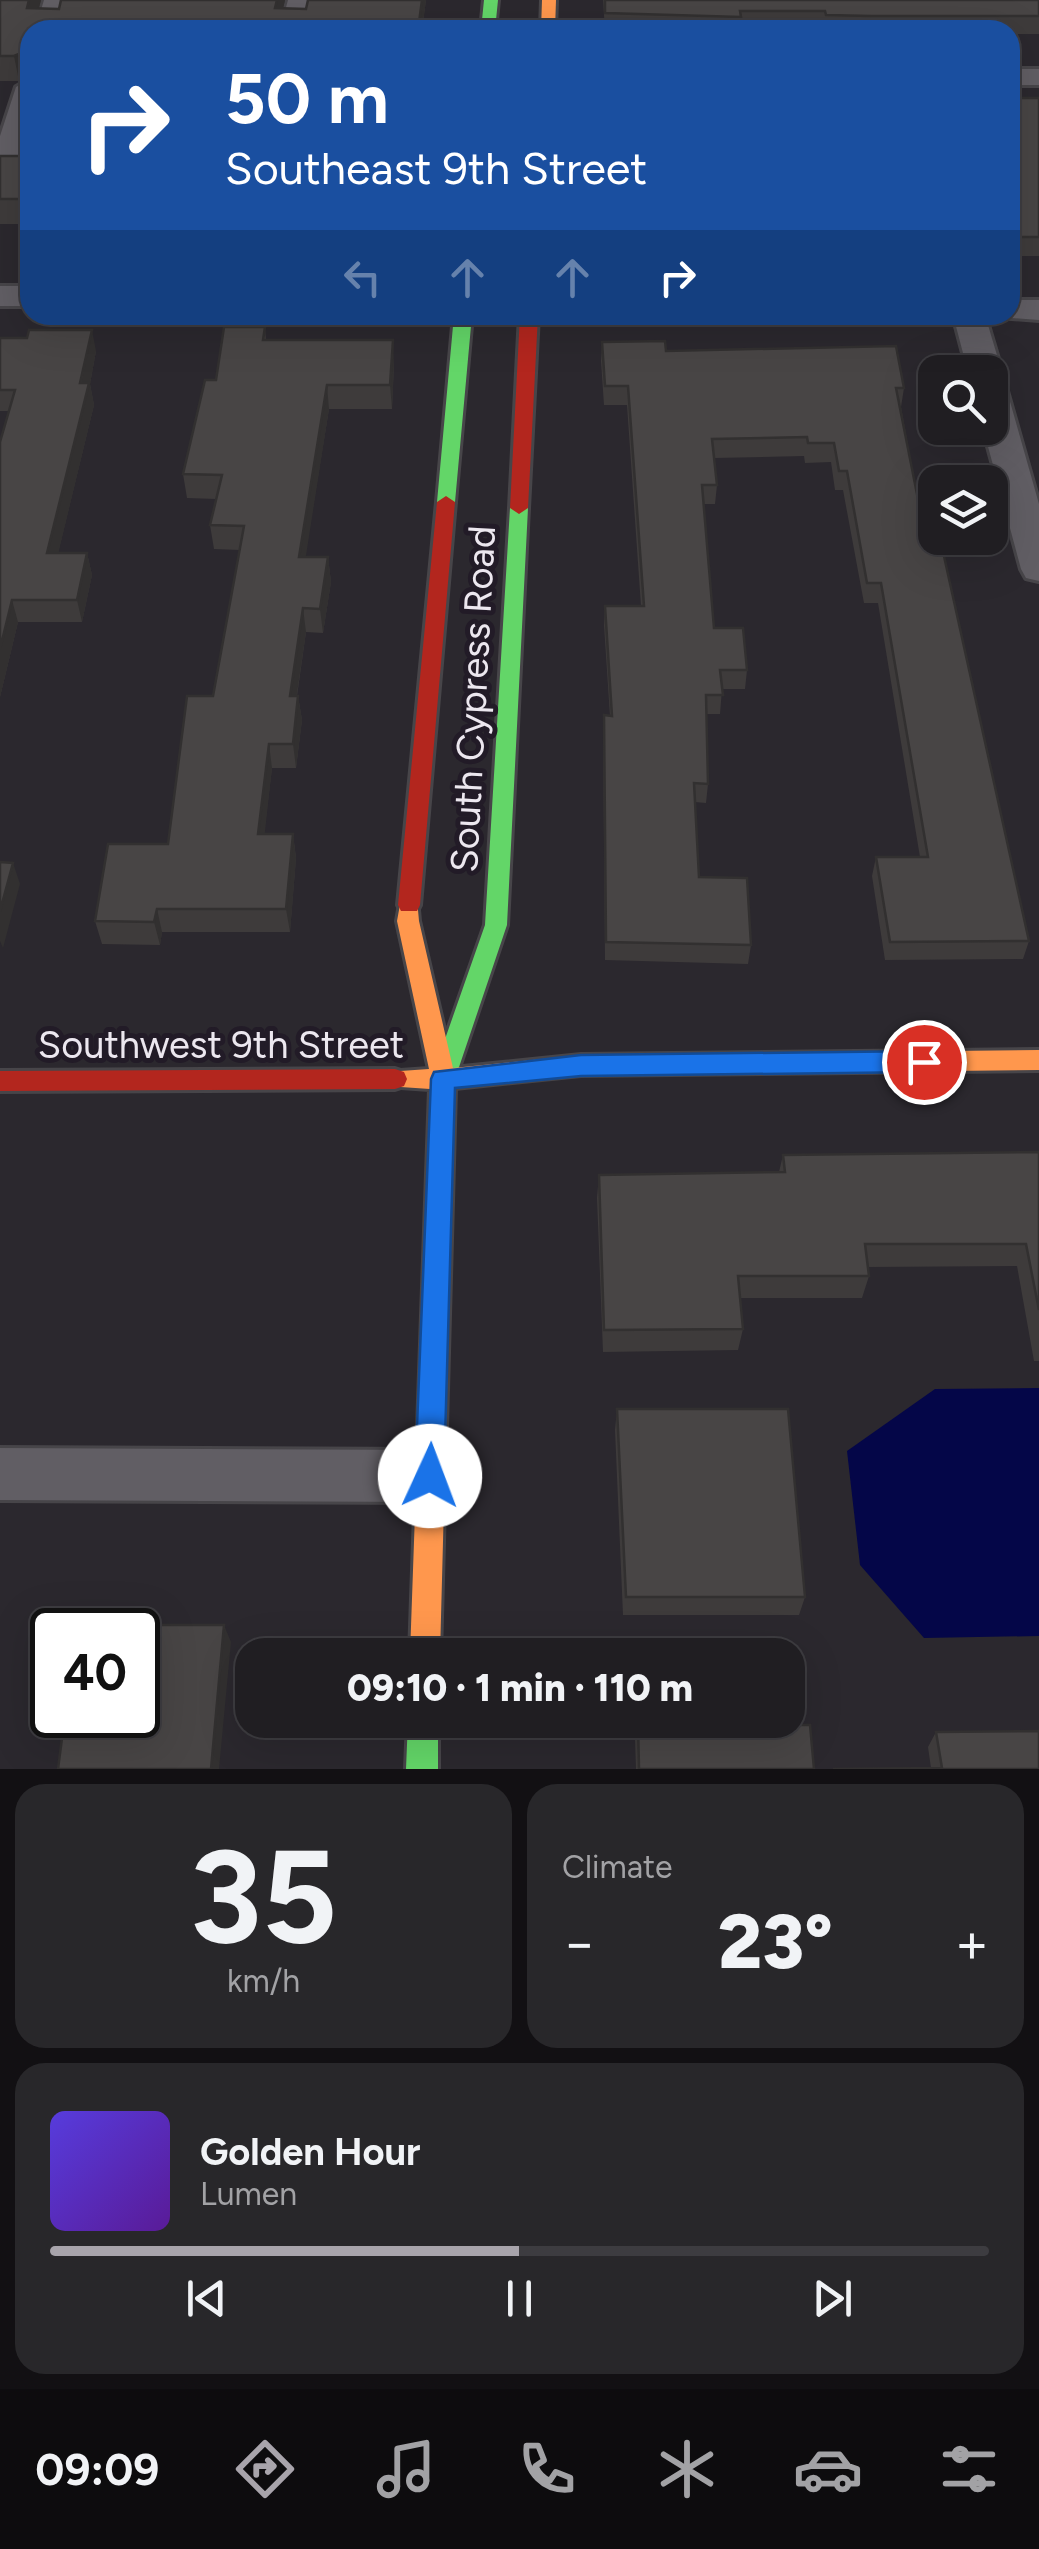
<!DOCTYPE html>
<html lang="en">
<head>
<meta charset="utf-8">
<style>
	body { margin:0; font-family:Figtree,sans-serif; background:#28272a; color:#f1f3f6; height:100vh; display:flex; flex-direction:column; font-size:38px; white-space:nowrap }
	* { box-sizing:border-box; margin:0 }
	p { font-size:32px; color:#a2a2a5 }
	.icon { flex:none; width:55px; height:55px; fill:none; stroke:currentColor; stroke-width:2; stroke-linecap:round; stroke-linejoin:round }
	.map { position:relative; height:1769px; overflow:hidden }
	.drawer { display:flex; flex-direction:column; gap:15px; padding:15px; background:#121013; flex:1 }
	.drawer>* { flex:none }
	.hud { position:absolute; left:20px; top:20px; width:1000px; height:305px; border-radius:30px; box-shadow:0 10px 40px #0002,0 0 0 2px #3d3c40; background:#1a4fa0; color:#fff; overflow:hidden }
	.controls { position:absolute; left:918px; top:355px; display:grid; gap:20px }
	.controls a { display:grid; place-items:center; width:90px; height:90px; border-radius:20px; background:#201e22; box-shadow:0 10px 40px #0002,0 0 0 2px #3d3c40; font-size:50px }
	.speed { position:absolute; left:30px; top:1608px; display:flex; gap:20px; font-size:50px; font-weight:700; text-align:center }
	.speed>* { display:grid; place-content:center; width:130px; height:130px; border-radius:50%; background:#201e22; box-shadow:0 10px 40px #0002,0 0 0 2px #3d3c40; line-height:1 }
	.speed .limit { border:5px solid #111; border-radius:15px; background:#fff; color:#111 }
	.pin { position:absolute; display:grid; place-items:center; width:85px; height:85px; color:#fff; margin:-42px; border:5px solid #fff; border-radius:50%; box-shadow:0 2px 10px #0007 }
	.me { position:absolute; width:110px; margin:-55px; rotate:2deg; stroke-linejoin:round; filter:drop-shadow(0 0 8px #0008) }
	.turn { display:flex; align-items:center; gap:35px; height:210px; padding:0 40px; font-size:45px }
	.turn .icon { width:130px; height:130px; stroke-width:2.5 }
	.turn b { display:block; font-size:70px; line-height:85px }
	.lanes { display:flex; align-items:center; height:95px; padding:0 40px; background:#0003; justify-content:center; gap:50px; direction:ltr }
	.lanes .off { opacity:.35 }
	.big { font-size:75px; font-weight:800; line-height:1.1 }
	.drawer .tile { flex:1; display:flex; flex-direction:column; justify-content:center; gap:15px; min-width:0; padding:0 35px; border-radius:30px; background:#28272a }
	.drawer .dial { align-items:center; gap:0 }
	.dial b { font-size:130px; line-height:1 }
	.song { display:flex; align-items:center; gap:30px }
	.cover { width:120px; height:120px; border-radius:15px; background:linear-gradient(135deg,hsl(250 70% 55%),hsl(270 70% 35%)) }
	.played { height:10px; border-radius:5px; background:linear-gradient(90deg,#a8a4ab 50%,#3d3c40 50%) }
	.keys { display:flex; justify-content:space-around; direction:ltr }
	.heat { display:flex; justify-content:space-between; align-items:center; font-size:55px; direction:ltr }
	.drawer .tiles { flex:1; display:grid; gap:15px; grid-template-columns:1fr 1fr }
	.tile:last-child { grid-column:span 2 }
	.trip { position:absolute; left:235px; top:1638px; width:570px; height:100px; border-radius:30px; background:#201e22; box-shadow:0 10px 40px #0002,0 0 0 2px #3d3c40; font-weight:800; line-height:100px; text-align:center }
	.menu { display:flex; height:160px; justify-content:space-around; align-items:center; background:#0d0c0e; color:#a2a2a5 }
	.menu .icon { width:70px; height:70px }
	.menu .active { color:#a8a4ab }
	.menu b { font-size:45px; color:#f1f3f6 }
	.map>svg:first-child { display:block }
	.water { fill:#040648 }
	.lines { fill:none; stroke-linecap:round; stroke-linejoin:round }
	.street-casing { stroke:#474549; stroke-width:6 }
	.fast-casing { stroke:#474549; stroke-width:6 }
	.slow-casing { stroke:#474549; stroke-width:6 }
	.jam-casing { stroke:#474549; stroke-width:6 }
	.street { fill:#615e64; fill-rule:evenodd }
	.fast { fill:#63d668; fill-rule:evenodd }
	.slow { fill:#ff974d; fill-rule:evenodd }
	.jam { fill:#b3261e; fill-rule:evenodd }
	.wall { fill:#3e3b3b }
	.shaded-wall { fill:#323030 }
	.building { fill:#484545; stroke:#323030; stroke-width:2.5 }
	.route { fill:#1a73e8; stroke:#114b97; stroke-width:2.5 }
	.labels { text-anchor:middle; stroke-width:10; stroke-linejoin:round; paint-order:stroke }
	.street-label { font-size:38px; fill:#ece7ef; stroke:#221b27 }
</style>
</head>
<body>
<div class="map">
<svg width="1039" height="1769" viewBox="0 0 1039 1769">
	<rect width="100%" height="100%" fill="#2b282e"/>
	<!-- water -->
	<path class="water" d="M1039,1388V1636L924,1638L860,1565L847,1451L935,1389Z"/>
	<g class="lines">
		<!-- street casing -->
		<g class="street-casing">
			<path id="street" d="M44,0H70L61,30H35Z
				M288,0H314L306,30H280Z
				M1010,69H1039V85H1010Z
				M30,79C30,105 35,136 19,159L0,160V136L16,87Z
				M0,286H30V306H0Z
				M1010,300H1039V320L999,317L1010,315Z
				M953,315H985L1002,372L990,381L1002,384L1007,391L1039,504V581L1026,578L1021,569L983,428H990V372H968Z
				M0,1448L430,1450L449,1458L457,1476L449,1494L430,1502L0,1500Z"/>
		</g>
		<!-- fast casing -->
		<g class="fast-casing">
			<path id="fast" d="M484,0H498L495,30H481Z
				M454,315H472L455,502L446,508L437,502Z
				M519,502L528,508L507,925L455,1079L452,1086L443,1089L434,1086L431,1079L485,925L510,508Z
				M408,1720H438V1769H406Z"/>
		</g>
		<!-- slow casing -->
		<g class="slow-casing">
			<path id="slow" d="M542,0H556L555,30H541Z
				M409,896L417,899L419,921L453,1068L581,1055L1039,1050V1070L581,1075L455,1088L440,1655H410L430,1089L386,1086L383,1079L386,1072L429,1069L397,921L401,899Z"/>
		</g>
		<!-- jam casing -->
		<g class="jam-casing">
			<path id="jam" d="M520,315H538L528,508L519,514L510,508Z
				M446,496L455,502L420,905L417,911H401L398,905L437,502Z
				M395,1069L404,1072L407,1079L404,1086L395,1089L0,1091V1071Z"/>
		</g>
		<!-- street -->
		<use href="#street" class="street"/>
		<!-- fast -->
		<use href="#fast" class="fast"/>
		<!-- slow -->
		<use href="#slow" class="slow"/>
		<!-- jam -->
		<use href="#jam" class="jam"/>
	</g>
	<!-- wall -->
	<path class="wall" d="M0,0H41L39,8L59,9L61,0H285L283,8L306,9L308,0H426L422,30H30V76L19,81H0Z
		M603,0H1039V34H1010V30H605Z
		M1010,98H1039V256H1010Z
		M0,156H30V224H0Z
		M265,327L266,340L394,364L392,409H329L305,557H328L331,582L323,633L306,632L297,696H298L302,720L296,768H272L264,834H293L296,858L290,932H162L160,945L102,944L95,921L168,844L213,696L240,550L214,549L210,525L216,499L187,498L183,474L216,380Z
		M0,338L96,351L90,384L94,405L58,553H87L92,575L82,622H18L0,697V442L9,411H0Z
		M602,342L904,388L901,407L918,499L1029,941L1023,959L885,960L872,876L876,857H920L878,603H864L843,490H835L831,462L805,463L804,456L714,458L717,485L715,504H704L714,628L747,670L745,689H722L720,714H706L708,784L706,803L695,802L699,877L751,945L748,964L605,960L603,734L604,715L610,716L604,625L605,606H641L627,405H604L601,361Z
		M1039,1152V1361H1034L1017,1266L868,1267L869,1276L862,1298H740L743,1329L738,1350L603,1352L597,1198L599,1175L779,1172L783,1155Z
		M617,1409L805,1597L799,1615H623L615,1430Z
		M638,1724L814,1769H636L635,1739Z
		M936,1732L1039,1769L931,1768L928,1747Z"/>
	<!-- shaded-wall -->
	<path class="shaded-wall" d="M29,0H41L33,30L27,8Z
		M277,0H285L278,30L275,8Z
		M422,0H426L422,30H418Z
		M26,51L30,76L19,81L14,56Z
		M92,330L96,351L90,384L94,405L53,575L47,553Z
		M393,340L394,364L392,409L390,385Z
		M327,385L329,409L302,581L299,557Z
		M87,553L92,575L82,622L77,600Z
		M328,557L331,582L323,633L320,609Z
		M12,600L18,622L0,697V649Z
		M303,608L306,632L293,720L290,696Z
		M298,696L302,720L296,768L293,744Z
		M269,744L272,768L262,858L258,834Z
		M293,834L296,858L290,932L286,909Z
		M13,863L20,884L3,948L0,941V911Z
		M157,909L162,932L160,945L154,922Z
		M224,1625L231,1642L219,1769H211Z"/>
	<!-- building -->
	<path class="building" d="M0,0H29L27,8L59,9L61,0H277L275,8L306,9L308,0H422L418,30H30V56L26,51L14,56H0Z
		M605,0H1039V16H871L826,15L825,11H740L741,17L605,13Z
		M1010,98H1039V237H1010Z
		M0,156H30V199H0Z
		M224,327H265L263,340H393L390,385H327L299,557H328L320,609L303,608L290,696H298L293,744H269L258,834H293L286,909H157L154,922L95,921L108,844H168L187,696H213L244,526L210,525L222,475L183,474L205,380H216Z
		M29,330H92L80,383H89L47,553H87L77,600H12L0,649V442L15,390H0V338H27Z
		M665,341L666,351L896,346L904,388H896L918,499H931L935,515V538H940L1029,941L890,942L876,857H928L881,583H867L847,471H839L834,443H808L807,437L712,439L717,485H702L714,628H743L747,670H720L723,695H706L708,784L694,783L699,877L747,878L751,945L606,942L604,715L612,716L605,606H644L628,386H605L602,342Z
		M0,862L13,863L0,911Z
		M1039,1152V1310L1026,1244H865L869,1276H738L743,1329L604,1330L599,1175L785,1172L783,1155Z
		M617,1409H788L805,1597H626Z
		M144,1625H224L211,1769H58L65,1715H138V1654H141Z
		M638,1724L810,1725L814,1769H639Z
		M1039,1731V1769H833L942,1768L936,1732Z"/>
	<!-- route -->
	<path class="route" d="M924,1051L933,1054L937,1062L933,1069L924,1072L581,1076L455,1088L444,1476L440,1486L430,1490L420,1486L415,1476L431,1079L434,1072L581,1055Z"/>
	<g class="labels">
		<!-- street labels -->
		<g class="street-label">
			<text transform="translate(473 699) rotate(-87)" y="13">South Cypress Road</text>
			<text x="221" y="1058">Southwest 9th Street</text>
		</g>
	</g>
</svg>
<div class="controls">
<a><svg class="icon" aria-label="search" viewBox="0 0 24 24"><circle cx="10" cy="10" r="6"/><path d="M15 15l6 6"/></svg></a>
<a><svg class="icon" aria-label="layers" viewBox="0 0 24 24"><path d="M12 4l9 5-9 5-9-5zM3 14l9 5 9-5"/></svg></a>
</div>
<div class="speed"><div class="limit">40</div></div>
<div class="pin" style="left:924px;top:1062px;background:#d93025"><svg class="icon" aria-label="arrive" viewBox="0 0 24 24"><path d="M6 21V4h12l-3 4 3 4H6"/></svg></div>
<svg class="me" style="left:430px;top:1476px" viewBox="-20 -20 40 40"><circle r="19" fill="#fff"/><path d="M0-13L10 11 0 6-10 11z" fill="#1a73e8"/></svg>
<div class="trip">09:10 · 1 min · 110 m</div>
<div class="hud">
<div class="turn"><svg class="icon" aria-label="right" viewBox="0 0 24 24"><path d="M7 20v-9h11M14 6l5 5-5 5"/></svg><div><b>50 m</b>Southeast 9th Street</div></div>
<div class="lanes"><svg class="icon off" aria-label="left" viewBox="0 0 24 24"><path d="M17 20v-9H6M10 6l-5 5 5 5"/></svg><svg class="icon off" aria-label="ahead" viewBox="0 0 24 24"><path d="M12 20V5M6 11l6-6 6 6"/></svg><svg class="icon off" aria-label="ahead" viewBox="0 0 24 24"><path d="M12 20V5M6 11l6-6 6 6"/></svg><svg class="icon" aria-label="right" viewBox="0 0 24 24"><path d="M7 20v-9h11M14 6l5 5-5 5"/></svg></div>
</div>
</div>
<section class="drawer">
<div class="tiles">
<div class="tile dial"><b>35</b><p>km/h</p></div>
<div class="tile"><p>Climate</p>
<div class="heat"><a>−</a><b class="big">23°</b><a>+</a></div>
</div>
<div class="tile">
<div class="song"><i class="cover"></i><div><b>Golden Hour</b><p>Lumen</p></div></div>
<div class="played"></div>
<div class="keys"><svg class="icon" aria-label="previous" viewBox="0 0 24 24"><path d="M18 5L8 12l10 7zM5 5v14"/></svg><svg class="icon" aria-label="pause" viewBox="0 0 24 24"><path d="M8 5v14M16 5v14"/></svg><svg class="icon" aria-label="next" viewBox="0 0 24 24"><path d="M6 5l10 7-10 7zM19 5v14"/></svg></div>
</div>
</div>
</section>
<nav class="menu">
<b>09:09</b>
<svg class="icon active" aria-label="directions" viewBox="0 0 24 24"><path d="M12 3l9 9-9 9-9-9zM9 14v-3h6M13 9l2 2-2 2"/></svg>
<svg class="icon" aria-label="music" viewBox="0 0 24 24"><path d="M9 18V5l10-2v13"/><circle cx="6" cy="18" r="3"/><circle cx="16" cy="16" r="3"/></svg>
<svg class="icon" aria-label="phone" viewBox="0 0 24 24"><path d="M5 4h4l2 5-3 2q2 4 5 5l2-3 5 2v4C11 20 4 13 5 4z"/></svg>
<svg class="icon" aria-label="climate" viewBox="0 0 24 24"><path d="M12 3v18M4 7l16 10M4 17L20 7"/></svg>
<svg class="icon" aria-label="car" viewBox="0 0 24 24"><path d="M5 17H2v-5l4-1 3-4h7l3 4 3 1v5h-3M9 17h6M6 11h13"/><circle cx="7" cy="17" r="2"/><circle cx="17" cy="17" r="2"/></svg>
<svg class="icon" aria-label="filters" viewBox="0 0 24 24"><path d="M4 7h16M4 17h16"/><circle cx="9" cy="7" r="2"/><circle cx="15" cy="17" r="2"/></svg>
</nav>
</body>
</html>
